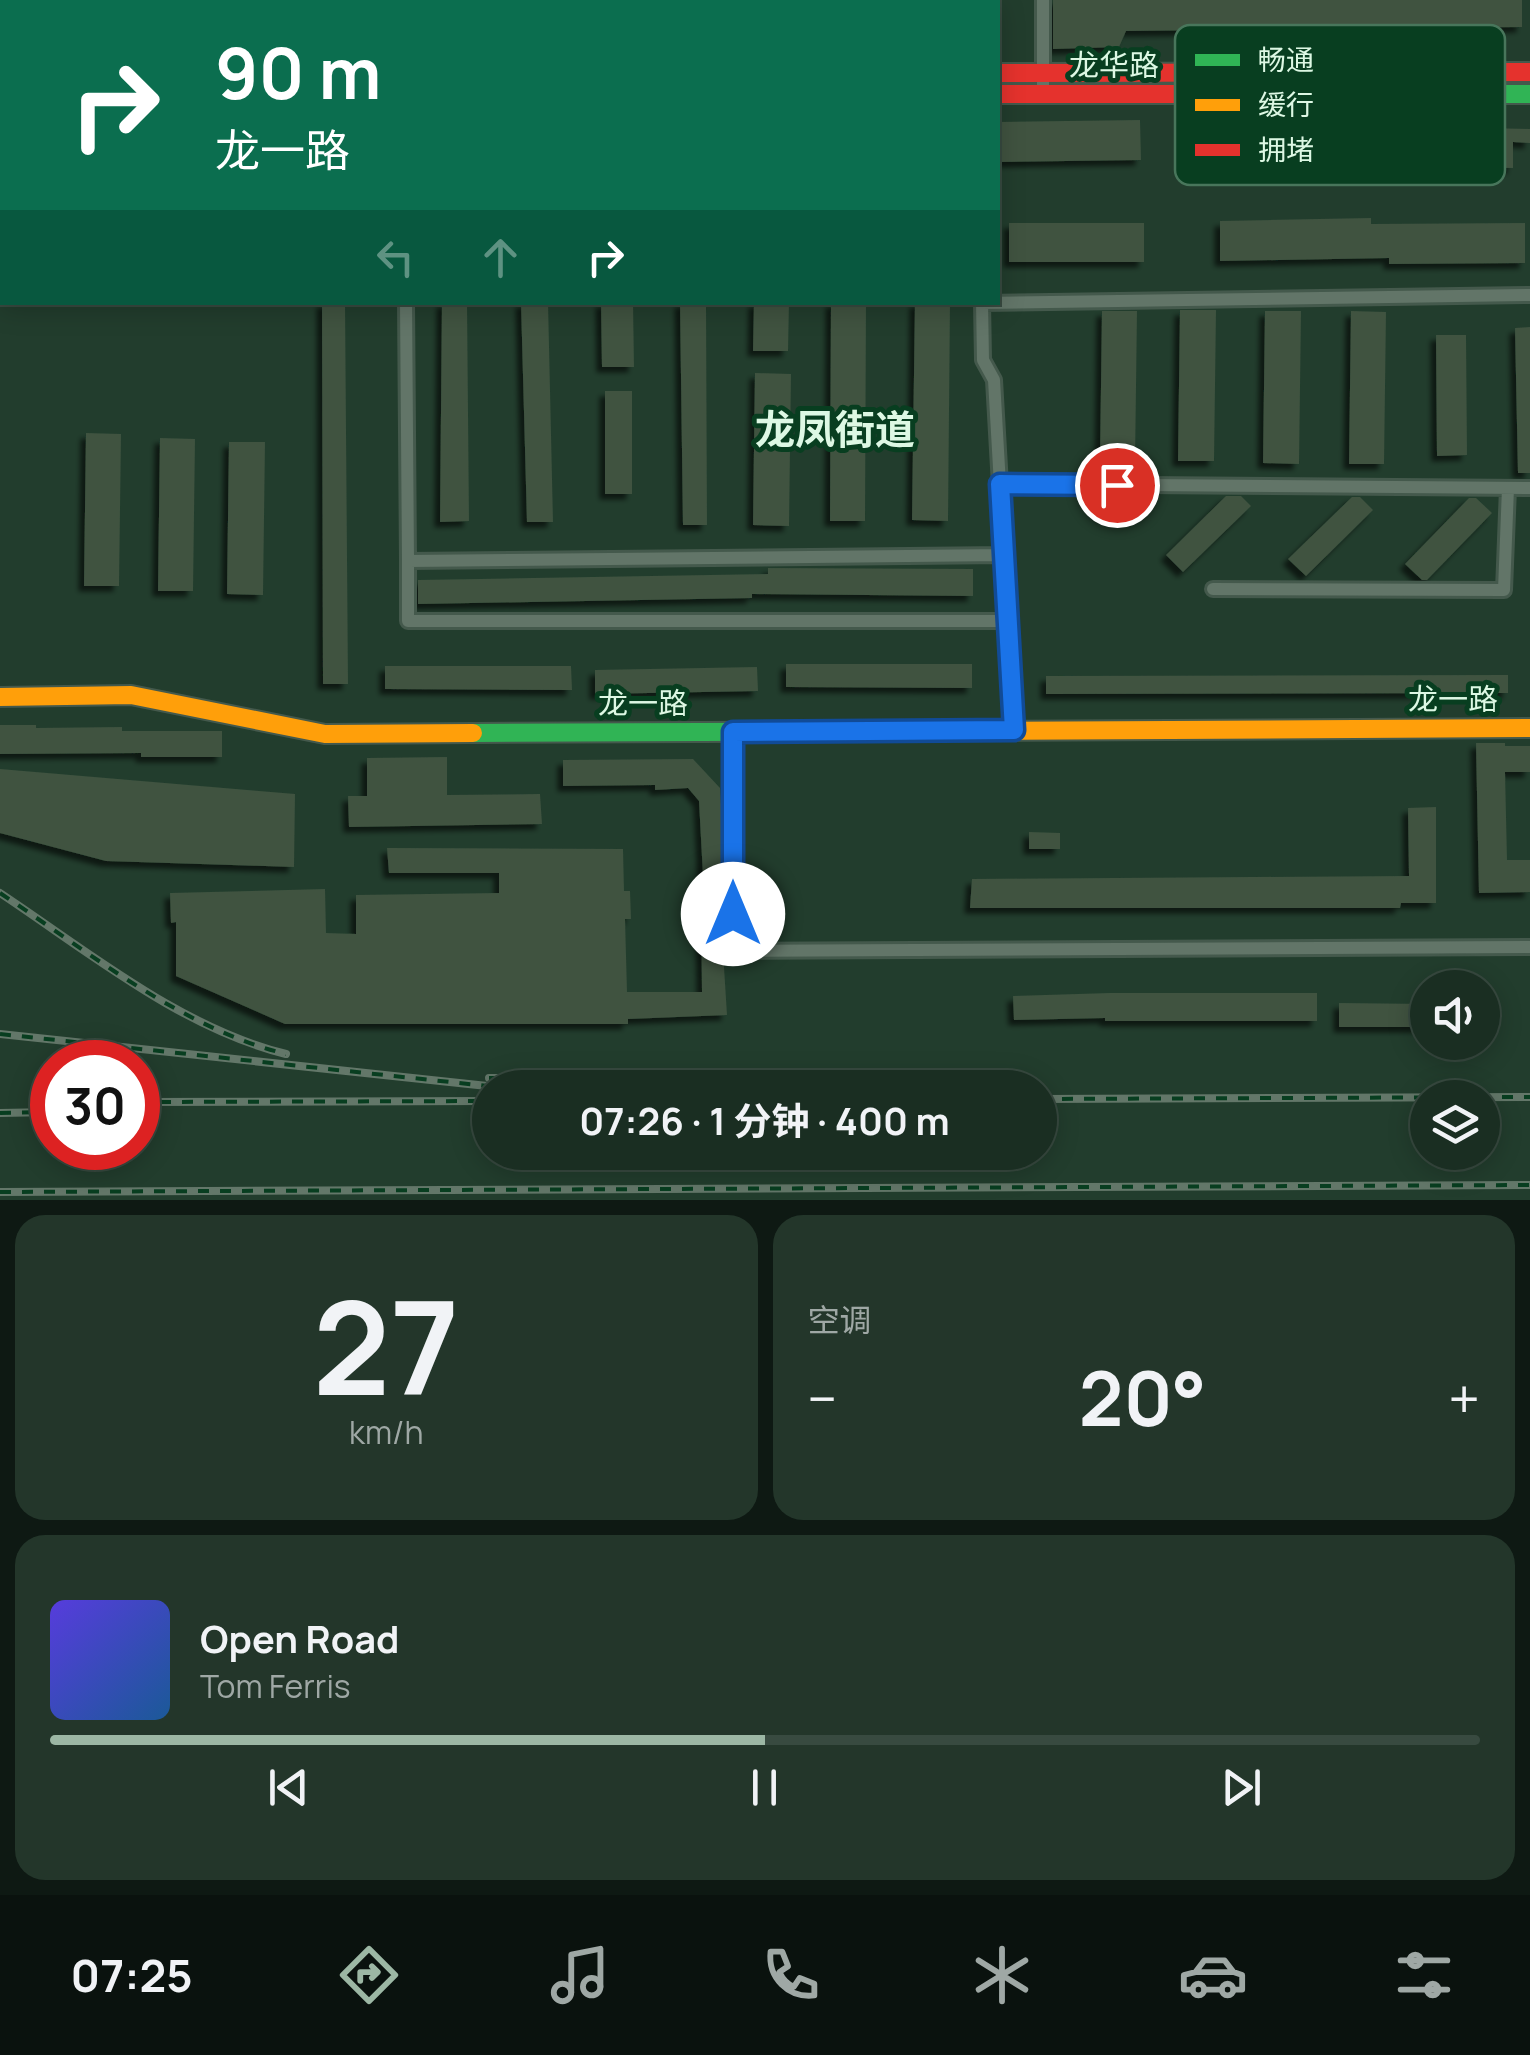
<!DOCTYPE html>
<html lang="zh">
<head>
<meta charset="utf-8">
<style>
	body { margin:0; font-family:Manrope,"Noto Sans SC",sans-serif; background:#23362a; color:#f1f3f6; height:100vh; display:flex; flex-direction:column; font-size:38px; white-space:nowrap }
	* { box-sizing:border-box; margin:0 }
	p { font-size:32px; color:#9fa8a5 }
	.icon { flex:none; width:55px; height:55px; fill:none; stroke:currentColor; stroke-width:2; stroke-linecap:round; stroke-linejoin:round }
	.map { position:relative; height:1200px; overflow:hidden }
	.drawer { display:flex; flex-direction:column; gap:15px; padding:15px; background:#0e1913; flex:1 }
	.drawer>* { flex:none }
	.hud { position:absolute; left:0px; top:0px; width:1000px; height:305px; box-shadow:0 5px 25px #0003,0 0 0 2px #384a40; background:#0b6e4f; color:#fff; overflow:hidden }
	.fabs { position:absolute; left:1410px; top:970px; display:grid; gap:20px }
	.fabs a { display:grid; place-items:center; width:90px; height:90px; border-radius:50%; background:#1a2e22; box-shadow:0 5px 25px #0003,0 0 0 2px #384a40; font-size:50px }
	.speed { position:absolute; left:30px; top:1040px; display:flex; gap:20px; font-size:50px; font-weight:700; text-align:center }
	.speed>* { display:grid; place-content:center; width:130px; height:130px; border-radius:50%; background:#1a2e22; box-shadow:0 5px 25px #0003,0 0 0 2px #384a40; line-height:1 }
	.speed .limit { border:15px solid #d22; background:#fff; color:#111 }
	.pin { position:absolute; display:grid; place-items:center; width:85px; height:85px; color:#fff; margin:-42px; border:5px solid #fff; border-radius:50%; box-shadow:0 2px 10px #0007 }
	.me { position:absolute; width:110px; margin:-55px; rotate:0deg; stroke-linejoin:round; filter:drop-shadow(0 0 8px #0008) }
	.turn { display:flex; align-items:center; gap:35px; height:210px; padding:0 50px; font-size:45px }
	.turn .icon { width:130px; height:130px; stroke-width:2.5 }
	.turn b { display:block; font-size:70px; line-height:85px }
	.lanes { display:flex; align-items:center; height:95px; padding:0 50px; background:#0003; justify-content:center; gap:50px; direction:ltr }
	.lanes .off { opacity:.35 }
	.big { font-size:75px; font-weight:700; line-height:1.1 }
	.drawer .tile { flex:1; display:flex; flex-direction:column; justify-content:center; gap:15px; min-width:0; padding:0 35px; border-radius:30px; background:#23362a }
	.drawer .dial { align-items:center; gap:0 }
	.dial b { font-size:130px; line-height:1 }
	.song { display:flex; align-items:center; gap:30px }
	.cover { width:120px; height:120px; border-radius:15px; background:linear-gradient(135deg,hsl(250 70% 55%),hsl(210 70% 35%)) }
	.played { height:10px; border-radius:5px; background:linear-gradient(90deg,#9cb7a4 50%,#384a40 50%) }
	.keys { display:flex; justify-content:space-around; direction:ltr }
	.heat { display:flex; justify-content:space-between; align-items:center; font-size:55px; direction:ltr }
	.drawer .tiles { flex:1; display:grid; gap:15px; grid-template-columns:1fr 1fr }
	.tile:last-child { grid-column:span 2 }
	.trip { position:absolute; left:472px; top:1070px; width:585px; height:100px; border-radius:50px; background:#1a2e22; box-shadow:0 5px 25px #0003,0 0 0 2px #384a40; font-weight:700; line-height:100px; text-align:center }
	.tabs { display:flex; height:160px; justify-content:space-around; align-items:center; background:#0a120e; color:#9fa8a5 }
	.tabs .icon { width:70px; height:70px }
	.tabs .selected { color:#9cb7a4 }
	.tabs b { font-size:45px; color:#f1f3f6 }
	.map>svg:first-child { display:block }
	.building { fill:#3f5340; filter:url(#shadow) }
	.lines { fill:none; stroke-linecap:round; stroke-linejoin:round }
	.street-casing { stroke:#44594c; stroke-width:18 }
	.fast-casing { stroke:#44594c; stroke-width:22 }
	.slow-casing { stroke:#44594c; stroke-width:22 }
	.jam-casing { stroke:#44594c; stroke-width:22 }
	.street { stroke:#627568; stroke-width:12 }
	.fast { stroke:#30b455; stroke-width:18 }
	.slow { stroke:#ff9f0a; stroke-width:18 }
	.jam { stroke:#e5322d; stroke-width:18 }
	.rail-casing { stroke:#637769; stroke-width:8 }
	.rail { stroke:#083e20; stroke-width:4; stroke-dasharray:11; stroke-linecap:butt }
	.route-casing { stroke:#114b97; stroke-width:25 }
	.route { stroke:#1a73e8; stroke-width:18 }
	.labels { text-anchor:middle; stroke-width:10; stroke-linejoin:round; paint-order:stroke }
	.street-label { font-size:30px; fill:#ddf8e4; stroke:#083e20 }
	.district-label { font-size:40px; font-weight:bold; fill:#ddf8e4; stroke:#083e20 }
	.key { fill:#083e20; stroke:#48765b; stroke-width:2.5 }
	.key-label { font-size:28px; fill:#ddf8e4 }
</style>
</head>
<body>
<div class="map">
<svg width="1530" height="1200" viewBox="0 0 1530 1200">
	<defs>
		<filter id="shadow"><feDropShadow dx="-5.5" dy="5.5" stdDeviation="2.5" flood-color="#0009"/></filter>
	</defs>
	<rect width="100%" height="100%" fill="#223d2d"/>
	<!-- building -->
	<path class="building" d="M1053,0H1522V27L1126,31L1119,47L1053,49Z
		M1140,120L1141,160L998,162V122Z
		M1389,126L1530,129V143L1513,142V168L1389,166L1222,169L1221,130Z
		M1371,218V224L1525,223V263L1389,264V258L1220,261V221Z
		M1009,223H1144V262H1009Z
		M322,302H345L348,684H323Z
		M442,302H467L469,521L440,522Z
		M521,302H548L553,522H527Z
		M601,302H633L634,367H602Z
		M680,302H706L707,525H683Z
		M754,302H789L788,351H753Z
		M831,302H866L865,521H830Z
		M915,302H950L948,521L912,520Z
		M1180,310H1216L1214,461H1178Z
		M1102,311H1137L1135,463L1100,462Z
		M1265,311H1301L1299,464L1263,463Z
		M1351,311L1386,312L1384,464H1349Z
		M1530,327V473H1518L1515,328Z
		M1436,335H1466L1467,455L1437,456Z
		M755,373L791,374L789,526L753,525Z
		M605,391H632V494H605Z
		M86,433L121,434L119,586H84Z
		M160,438L195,439L193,591H158Z
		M229,442H265L263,595L227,594Z
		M1226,496H1241L1251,506L1183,572L1166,555Z
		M1352,497H1360L1373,510L1306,576L1288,559Z
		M1469,498H1476L1492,513L1427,580H1422L1405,564Z
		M768,568L973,569V596L752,594V598L418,604V580L768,574Z
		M786,664H972V688L786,687Z
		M385,666H571L572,690L385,689Z
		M757,667L758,691L595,694V670Z
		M1508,675V693L1046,694V676Z
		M0,725H36V728L122,727V731H222V757H141V753L0,754Z
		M1476,743H1505V746H1530V772H1505L1507,860H1530V892L1479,893Z
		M447,757V795L540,794L542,824L349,827L348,796H367V758Z
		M693,759L720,788L723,837V951L727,1015L628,1019V1024H285L176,976V922L171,923L170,893L325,889L326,933L356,934V895L499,893V873H389L387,848L623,849L624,891H630L631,919H625L627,992H702L701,895L704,894L699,801L688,788L655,790V785L563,786V760Z
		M0,769L295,794L294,867L106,861L0,833Z
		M1436,807V903H1401L1400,908H970L972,879L1409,876L1408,808Z
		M1029,832L1060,833V849H1029Z
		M1110,993H1317V1021H1105V1018L1014,1020L1013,996Z
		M1339,1003L1428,1004V1027H1339Z"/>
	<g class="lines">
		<!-- street casing -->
		<g class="street-casing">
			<path id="street" d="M189,0V2
				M554,0V2
				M1043,93V0
				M406,302L408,561
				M982,302L983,360L994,380L1014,730
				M982,303L1530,295
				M1000,484L1530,488
				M1004,555L408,561V621H1008
				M1213,589L1504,590L1508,488
				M733,731V951L1530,947"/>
		</g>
		<!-- fast casing -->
		<g class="fast-casing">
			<path id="fast" d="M1390,94H1530
				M473,733L978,731"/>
		</g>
		<!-- slow casing -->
		<g class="slow-casing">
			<path id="slow" d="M0,697L131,695L325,734L473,733
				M978,731L1530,728"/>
		</g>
		<!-- jam casing -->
		<g class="jam-casing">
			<path id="jam" d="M998,73L1530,72
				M0,75H2
				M998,94H1390
				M0,98H2"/>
		</g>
		<!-- street -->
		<use href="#street" class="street"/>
		<!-- fast -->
		<use href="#fast" class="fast"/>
		<!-- slow -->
		<use href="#slow" class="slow"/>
		<!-- jam -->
		<use href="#jam" class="jam"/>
		<!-- rail casing -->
		<g class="rail-casing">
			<path id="rail" d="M0,893C89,952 181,1028 286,1054
				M0,1034L506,1088
				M489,1078H612
				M1040,1099L1530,1097
				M138,1102L490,1101
				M0,1113L52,1112
				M0,1192L1530,1185"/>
		</g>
		<!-- rail -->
		<use href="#rail" class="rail"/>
	</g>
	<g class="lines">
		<!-- route casing -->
		<g class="route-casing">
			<path id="route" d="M733,914V732L1014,730L1000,484L1117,485"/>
		</g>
		<!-- route -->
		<use href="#route" class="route"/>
	</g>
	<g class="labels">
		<!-- street labels -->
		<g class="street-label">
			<text x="1114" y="76">龙华路</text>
			<text x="1453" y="710">龙一路</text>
			<text x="643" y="714">龙一路</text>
		</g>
		<!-- district labels -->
		<g class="district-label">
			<text x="835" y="444">龙凤街道</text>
		</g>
	</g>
	<!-- legend -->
	<rect x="1175" y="25" width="330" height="160" rx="15" class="key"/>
	<rect x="1195" y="54" width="45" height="12" fill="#30b455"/>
	<rect x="1195" y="99" width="45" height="12" fill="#ff9f0a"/>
	<rect x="1195" y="144" width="45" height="12" fill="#e5322d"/>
	<g class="key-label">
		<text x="1258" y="70">畅通</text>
		<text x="1258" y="115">缓行</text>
		<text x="1258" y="160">拥堵</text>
	</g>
</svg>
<div class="fabs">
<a><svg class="icon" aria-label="sound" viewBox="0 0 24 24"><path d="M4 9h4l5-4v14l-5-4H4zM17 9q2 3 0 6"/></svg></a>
<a><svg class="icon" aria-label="layers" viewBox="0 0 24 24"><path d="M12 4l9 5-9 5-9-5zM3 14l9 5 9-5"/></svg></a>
</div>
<div class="speed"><div class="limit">30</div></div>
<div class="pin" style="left:1117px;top:485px;background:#d93025"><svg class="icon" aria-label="arrive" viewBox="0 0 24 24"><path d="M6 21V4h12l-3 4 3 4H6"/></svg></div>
<svg class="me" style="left:733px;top:914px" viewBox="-20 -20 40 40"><circle r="19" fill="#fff"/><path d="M0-13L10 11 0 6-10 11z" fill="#1a73e8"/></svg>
<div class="trip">07:26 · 1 分钟 · 400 m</div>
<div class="hud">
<div class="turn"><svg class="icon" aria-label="right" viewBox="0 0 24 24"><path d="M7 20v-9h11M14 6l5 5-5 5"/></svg><div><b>90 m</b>龙一路</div></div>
<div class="lanes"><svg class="icon off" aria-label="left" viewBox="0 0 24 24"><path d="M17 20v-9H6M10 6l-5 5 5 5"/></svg><svg class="icon off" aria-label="ahead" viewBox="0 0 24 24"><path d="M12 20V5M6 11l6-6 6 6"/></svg><svg class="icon" aria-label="right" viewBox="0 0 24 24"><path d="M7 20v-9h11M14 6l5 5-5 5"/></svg></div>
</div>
</div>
<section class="drawer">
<div class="tiles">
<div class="tile dial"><b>27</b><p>km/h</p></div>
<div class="tile"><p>空调</p>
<div class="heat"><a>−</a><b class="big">20°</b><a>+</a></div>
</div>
<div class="tile">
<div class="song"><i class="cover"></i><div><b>Open Road</b><p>Tom Ferris</p></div></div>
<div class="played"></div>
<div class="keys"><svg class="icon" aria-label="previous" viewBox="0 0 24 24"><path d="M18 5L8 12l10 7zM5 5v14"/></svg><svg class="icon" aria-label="pause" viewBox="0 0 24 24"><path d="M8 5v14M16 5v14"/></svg><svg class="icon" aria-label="next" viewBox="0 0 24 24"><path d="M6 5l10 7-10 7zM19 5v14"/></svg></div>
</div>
</div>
</section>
<nav class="tabs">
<b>07:25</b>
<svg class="icon selected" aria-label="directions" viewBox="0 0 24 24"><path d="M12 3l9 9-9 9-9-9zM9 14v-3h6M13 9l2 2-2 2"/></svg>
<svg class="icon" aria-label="music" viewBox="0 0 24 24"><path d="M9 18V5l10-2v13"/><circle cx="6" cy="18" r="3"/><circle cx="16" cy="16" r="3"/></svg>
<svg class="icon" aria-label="phone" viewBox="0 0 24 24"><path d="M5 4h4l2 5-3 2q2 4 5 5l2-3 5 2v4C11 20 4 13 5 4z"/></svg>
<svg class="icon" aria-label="climate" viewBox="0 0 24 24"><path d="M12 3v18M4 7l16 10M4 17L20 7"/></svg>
<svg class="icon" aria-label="car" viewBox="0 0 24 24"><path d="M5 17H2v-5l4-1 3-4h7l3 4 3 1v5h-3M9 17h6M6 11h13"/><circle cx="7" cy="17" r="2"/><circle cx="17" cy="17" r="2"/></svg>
<svg class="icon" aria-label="filters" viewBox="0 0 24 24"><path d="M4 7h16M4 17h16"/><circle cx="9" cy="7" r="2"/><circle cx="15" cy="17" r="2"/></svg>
</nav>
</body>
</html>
